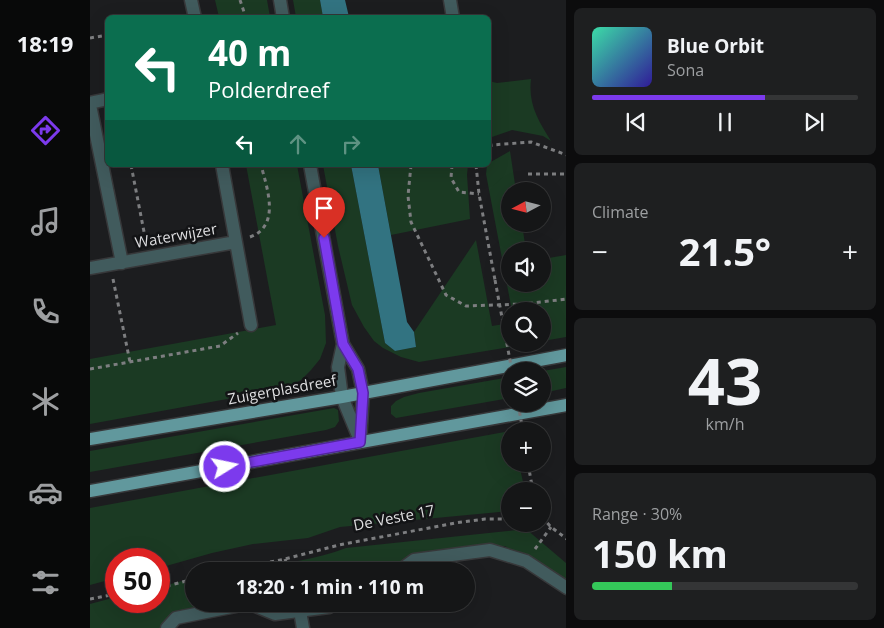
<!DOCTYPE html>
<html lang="en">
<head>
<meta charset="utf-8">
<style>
	body { margin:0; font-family:"Open Sans",sans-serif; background:#1e1f20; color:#f1f3f6; height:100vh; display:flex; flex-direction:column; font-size:19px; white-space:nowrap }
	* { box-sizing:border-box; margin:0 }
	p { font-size:16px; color:#9d9fa1 }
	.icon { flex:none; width:28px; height:28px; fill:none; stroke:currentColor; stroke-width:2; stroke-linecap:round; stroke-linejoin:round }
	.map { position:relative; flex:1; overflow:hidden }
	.drawer { display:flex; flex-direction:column; gap:8px; padding:8px; background:#0c0c0d; width:318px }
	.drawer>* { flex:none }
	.guide { position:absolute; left:15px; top:15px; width:386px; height:152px; border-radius:8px; box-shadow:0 5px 20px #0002,0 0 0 1px #343536; background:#0b6e4f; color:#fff; overflow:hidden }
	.needle { width:32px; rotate:263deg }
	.tools { position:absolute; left:411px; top:182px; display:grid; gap:10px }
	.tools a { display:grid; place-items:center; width:50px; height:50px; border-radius:50%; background:#151617; box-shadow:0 5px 20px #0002,0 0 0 1px #343536; font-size:25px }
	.speed { position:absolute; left:15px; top:548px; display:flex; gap:10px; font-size:25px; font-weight:700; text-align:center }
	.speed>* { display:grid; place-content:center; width:65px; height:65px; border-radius:50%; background:#151617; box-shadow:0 5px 20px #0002,0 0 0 1px #343536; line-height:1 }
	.speed .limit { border:8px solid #d22; background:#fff; color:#111 }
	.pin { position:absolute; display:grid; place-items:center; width:42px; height:42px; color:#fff; margin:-51px -21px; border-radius:50% 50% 50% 0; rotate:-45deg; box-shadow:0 0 5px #0007 }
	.pin .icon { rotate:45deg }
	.me { position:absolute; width:55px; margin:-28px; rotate:80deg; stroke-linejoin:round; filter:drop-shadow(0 0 4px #0008) }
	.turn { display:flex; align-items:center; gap:18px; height:105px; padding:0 20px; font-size:22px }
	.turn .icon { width:65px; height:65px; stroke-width:2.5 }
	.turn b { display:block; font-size:35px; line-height:42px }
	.lanes { display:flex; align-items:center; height:48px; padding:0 20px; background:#0003; justify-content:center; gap:25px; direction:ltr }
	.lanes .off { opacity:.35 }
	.big { font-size:38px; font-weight:700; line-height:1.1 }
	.drawer .tile { flex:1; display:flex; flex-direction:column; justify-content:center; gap:8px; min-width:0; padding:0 18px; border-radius:8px; background:#1e1f20 }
	.drawer .dial { align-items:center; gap:0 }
	.dial b { font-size:65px; line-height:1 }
	.song { display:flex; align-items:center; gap:15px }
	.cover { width:60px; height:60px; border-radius:8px; background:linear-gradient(135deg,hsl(160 70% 55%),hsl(250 70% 35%)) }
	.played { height:5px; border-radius:2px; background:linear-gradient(90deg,#7c3aed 65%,#343536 65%) }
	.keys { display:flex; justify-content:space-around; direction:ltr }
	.heat { display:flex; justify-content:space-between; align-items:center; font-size:28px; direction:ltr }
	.charge { height:8px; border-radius:4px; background:linear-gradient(90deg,#34c759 30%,#343536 0) }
	.trip { position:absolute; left:95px; top:562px; width:290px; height:50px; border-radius:25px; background:#151617; box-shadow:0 5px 20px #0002,0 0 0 1px #343536; font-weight:700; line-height:50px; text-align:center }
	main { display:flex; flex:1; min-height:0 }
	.tabs { display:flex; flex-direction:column; width:90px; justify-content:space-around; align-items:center; background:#080909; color:#9d9fa1 }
	.tabs .icon { width:35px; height:35px }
	.tabs .on { color:#7c3aed }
	.tabs b { font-size:22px; color:#f1f3f6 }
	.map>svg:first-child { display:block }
	.green { fill:#1b3a23 }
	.water { fill:#327381 }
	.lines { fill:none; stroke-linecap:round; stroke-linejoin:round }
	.minor-casing { stroke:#37383a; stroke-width:15 }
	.major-casing { stroke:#37383a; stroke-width:15 }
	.path { stroke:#7d7e80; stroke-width:3; stroke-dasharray:4 4; stroke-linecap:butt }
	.minor { stroke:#415b5d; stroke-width:12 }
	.major { stroke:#61989d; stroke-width:12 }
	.path-bridge { stroke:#7d7e80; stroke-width:3; stroke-dasharray:4 4; stroke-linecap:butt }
	.route-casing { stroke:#51269a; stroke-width:12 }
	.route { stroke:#7c3aed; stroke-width:9 }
	.labels { text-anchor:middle; stroke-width:5; stroke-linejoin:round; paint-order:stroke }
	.street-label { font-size:15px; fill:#dedee0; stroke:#131416 }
</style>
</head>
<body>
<main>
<nav class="tabs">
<b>18:19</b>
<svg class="icon on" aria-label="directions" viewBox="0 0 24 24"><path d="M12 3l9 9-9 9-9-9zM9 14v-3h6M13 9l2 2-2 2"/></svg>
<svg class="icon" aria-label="music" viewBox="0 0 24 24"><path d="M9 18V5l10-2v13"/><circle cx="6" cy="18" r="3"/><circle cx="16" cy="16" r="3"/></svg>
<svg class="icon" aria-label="phone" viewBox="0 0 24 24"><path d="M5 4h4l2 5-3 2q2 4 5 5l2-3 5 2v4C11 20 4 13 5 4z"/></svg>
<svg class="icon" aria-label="climate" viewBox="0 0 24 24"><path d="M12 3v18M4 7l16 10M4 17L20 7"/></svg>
<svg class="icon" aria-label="car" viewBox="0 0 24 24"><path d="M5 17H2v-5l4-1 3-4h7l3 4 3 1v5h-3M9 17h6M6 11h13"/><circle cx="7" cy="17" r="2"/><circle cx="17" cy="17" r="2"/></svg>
<svg class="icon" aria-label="filters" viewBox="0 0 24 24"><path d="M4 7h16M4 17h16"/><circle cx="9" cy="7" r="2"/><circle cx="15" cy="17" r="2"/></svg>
</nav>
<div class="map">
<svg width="477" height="628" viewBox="0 0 477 628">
	<rect width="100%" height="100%" fill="#1c1d1f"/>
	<!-- green -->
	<path class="green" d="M125,0H177L180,17H129Z
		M203,0H230L233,17H206Z
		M441,79C438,104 448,120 461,141L453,136L422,130L399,138V81L407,83Z
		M420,151L426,191H420V224H432L436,251H420V284H452L453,259L476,255V337L453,341L452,311H422L396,174L397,165H399V163Z
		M156,165H207L235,315L236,343L230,359L221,370L211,380L192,389L0,424V359L186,325Z
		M233,165H261L295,343L305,351L326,347L324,332L386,240L402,326L420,323V344H438L329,362L311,357L293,348L284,341L274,327L262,305L248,246Z
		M288,165H378L377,175L380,219L301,235Z
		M476,367V388L453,393V371Z
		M420,377V398L306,418L301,414V406L306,401L314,397L329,393Z
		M244,408L248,410L249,421L245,427L236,430L0,472V451Z
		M420,431V464H429L435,491H420V511L250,527L218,538L163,544L122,553L69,568V559H26V578L0,585V508Z
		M436,529L476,563V590L415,546L299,565L294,571H135C176,565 217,563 256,548Z
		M104,578V604H167L83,618L76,628H0V604L26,597V601H69V587Z"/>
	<!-- water -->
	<path class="water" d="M230,0H255L259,17H233Z
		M261,165H288L317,322L324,332L326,347L305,351L295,343Z"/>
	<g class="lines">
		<!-- minor casing -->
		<g class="minor-casing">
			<path id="minor" d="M101,0L105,18
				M190,0L193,18
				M360,0L363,18
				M0,103L18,99
				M0,105L32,263
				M132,165L161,325
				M220,165L253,344L268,369L273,393L270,442
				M0,268L146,242
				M253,344L248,367L252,397L269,438
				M309,571L324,560L400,550L436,561L477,588
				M161,604L185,614L239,607L243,604
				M210,611L213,628
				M77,628L86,618L156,604"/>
		</g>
		<!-- major casing -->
		<g class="major-casing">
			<path id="major" d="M0,439L252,397L477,355
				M0,491L477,405"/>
		</g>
		<!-- path -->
		<path class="path" d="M150,0L156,18
			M0,38L18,35
			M399,147L402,145L441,142L477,155
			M41,165L56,242
			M321,165L318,196L321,222L356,295L376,306L433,304L477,299
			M362,165L361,178L369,192L389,194
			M386,165L389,194L405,280
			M438,174H477
			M160,237C191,226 177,188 171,165
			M23,279L40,362
			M0,369L130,346L148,333
			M438,464L443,491
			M452,517L461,527L477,539
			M445,549L461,527
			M195,559L199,571
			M133,571L195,559L249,545L365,523L395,519H420
			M69,588L104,579
			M0,599L26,594"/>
		<!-- minor -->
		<use href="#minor" class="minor"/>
		<!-- major -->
		<use href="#major" class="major"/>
		<!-- path-bridge -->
		<path class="path-bridge" d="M405,280L422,371
			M428,404L433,431"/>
	</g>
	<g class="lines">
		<!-- route casing -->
		<g class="route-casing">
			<path id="route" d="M135,467L270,442L273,393L268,369L253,344L234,238"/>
		</g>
		<!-- route -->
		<use href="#route" class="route"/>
	</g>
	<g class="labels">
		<!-- street labels -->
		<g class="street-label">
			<text transform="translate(86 236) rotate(-10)" y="5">Waterwijzer</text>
			<text transform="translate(192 390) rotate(-10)" y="5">Zuigerplasdreef</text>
			<text transform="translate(304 518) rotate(-11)" y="5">De Veste 17</text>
		</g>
	</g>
</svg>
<div class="tools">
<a><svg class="needle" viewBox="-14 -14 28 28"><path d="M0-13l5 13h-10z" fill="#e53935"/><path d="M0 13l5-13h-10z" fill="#9d9fa1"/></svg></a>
<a><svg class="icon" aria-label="sound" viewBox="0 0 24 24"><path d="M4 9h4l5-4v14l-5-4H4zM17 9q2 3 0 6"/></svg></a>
<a><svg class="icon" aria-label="search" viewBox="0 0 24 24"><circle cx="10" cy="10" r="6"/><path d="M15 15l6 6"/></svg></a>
<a><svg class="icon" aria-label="layers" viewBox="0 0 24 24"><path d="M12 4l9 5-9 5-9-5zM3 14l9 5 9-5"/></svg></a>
<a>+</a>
<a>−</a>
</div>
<div class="speed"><div class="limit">50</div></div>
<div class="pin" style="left:234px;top:238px;background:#d93025"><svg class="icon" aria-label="arrive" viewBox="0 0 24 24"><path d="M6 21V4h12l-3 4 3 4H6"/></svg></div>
<svg class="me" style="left:135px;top:467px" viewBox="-20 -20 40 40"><circle r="17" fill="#7c3aed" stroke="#fff" stroke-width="3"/><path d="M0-11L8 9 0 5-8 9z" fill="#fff"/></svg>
<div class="trip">18:20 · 1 min · 110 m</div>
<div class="guide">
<div class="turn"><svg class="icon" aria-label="left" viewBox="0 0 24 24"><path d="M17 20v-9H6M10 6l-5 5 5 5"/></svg><div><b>40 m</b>Polderdreef</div></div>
<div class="lanes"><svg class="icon" aria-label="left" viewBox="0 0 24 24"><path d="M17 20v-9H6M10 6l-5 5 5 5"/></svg><svg class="icon off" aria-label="ahead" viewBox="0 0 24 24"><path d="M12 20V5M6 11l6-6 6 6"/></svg><svg class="icon off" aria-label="right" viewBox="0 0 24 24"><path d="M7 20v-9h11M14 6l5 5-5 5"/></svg></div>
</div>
</div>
<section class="drawer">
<div class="tile">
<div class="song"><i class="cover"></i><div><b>Blue Orbit</b><p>Sona</p></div></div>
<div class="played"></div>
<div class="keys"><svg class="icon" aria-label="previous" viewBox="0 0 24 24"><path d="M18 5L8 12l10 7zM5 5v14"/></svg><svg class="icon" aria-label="pause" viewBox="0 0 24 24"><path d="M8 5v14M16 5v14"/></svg><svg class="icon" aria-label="next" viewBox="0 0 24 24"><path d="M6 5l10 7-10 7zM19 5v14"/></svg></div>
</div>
<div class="tile"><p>Climate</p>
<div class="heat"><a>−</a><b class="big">21.5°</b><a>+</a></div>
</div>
<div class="tile dial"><b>43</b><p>km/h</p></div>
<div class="tile"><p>Range · 30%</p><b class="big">150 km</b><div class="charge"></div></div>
</section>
</main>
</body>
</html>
